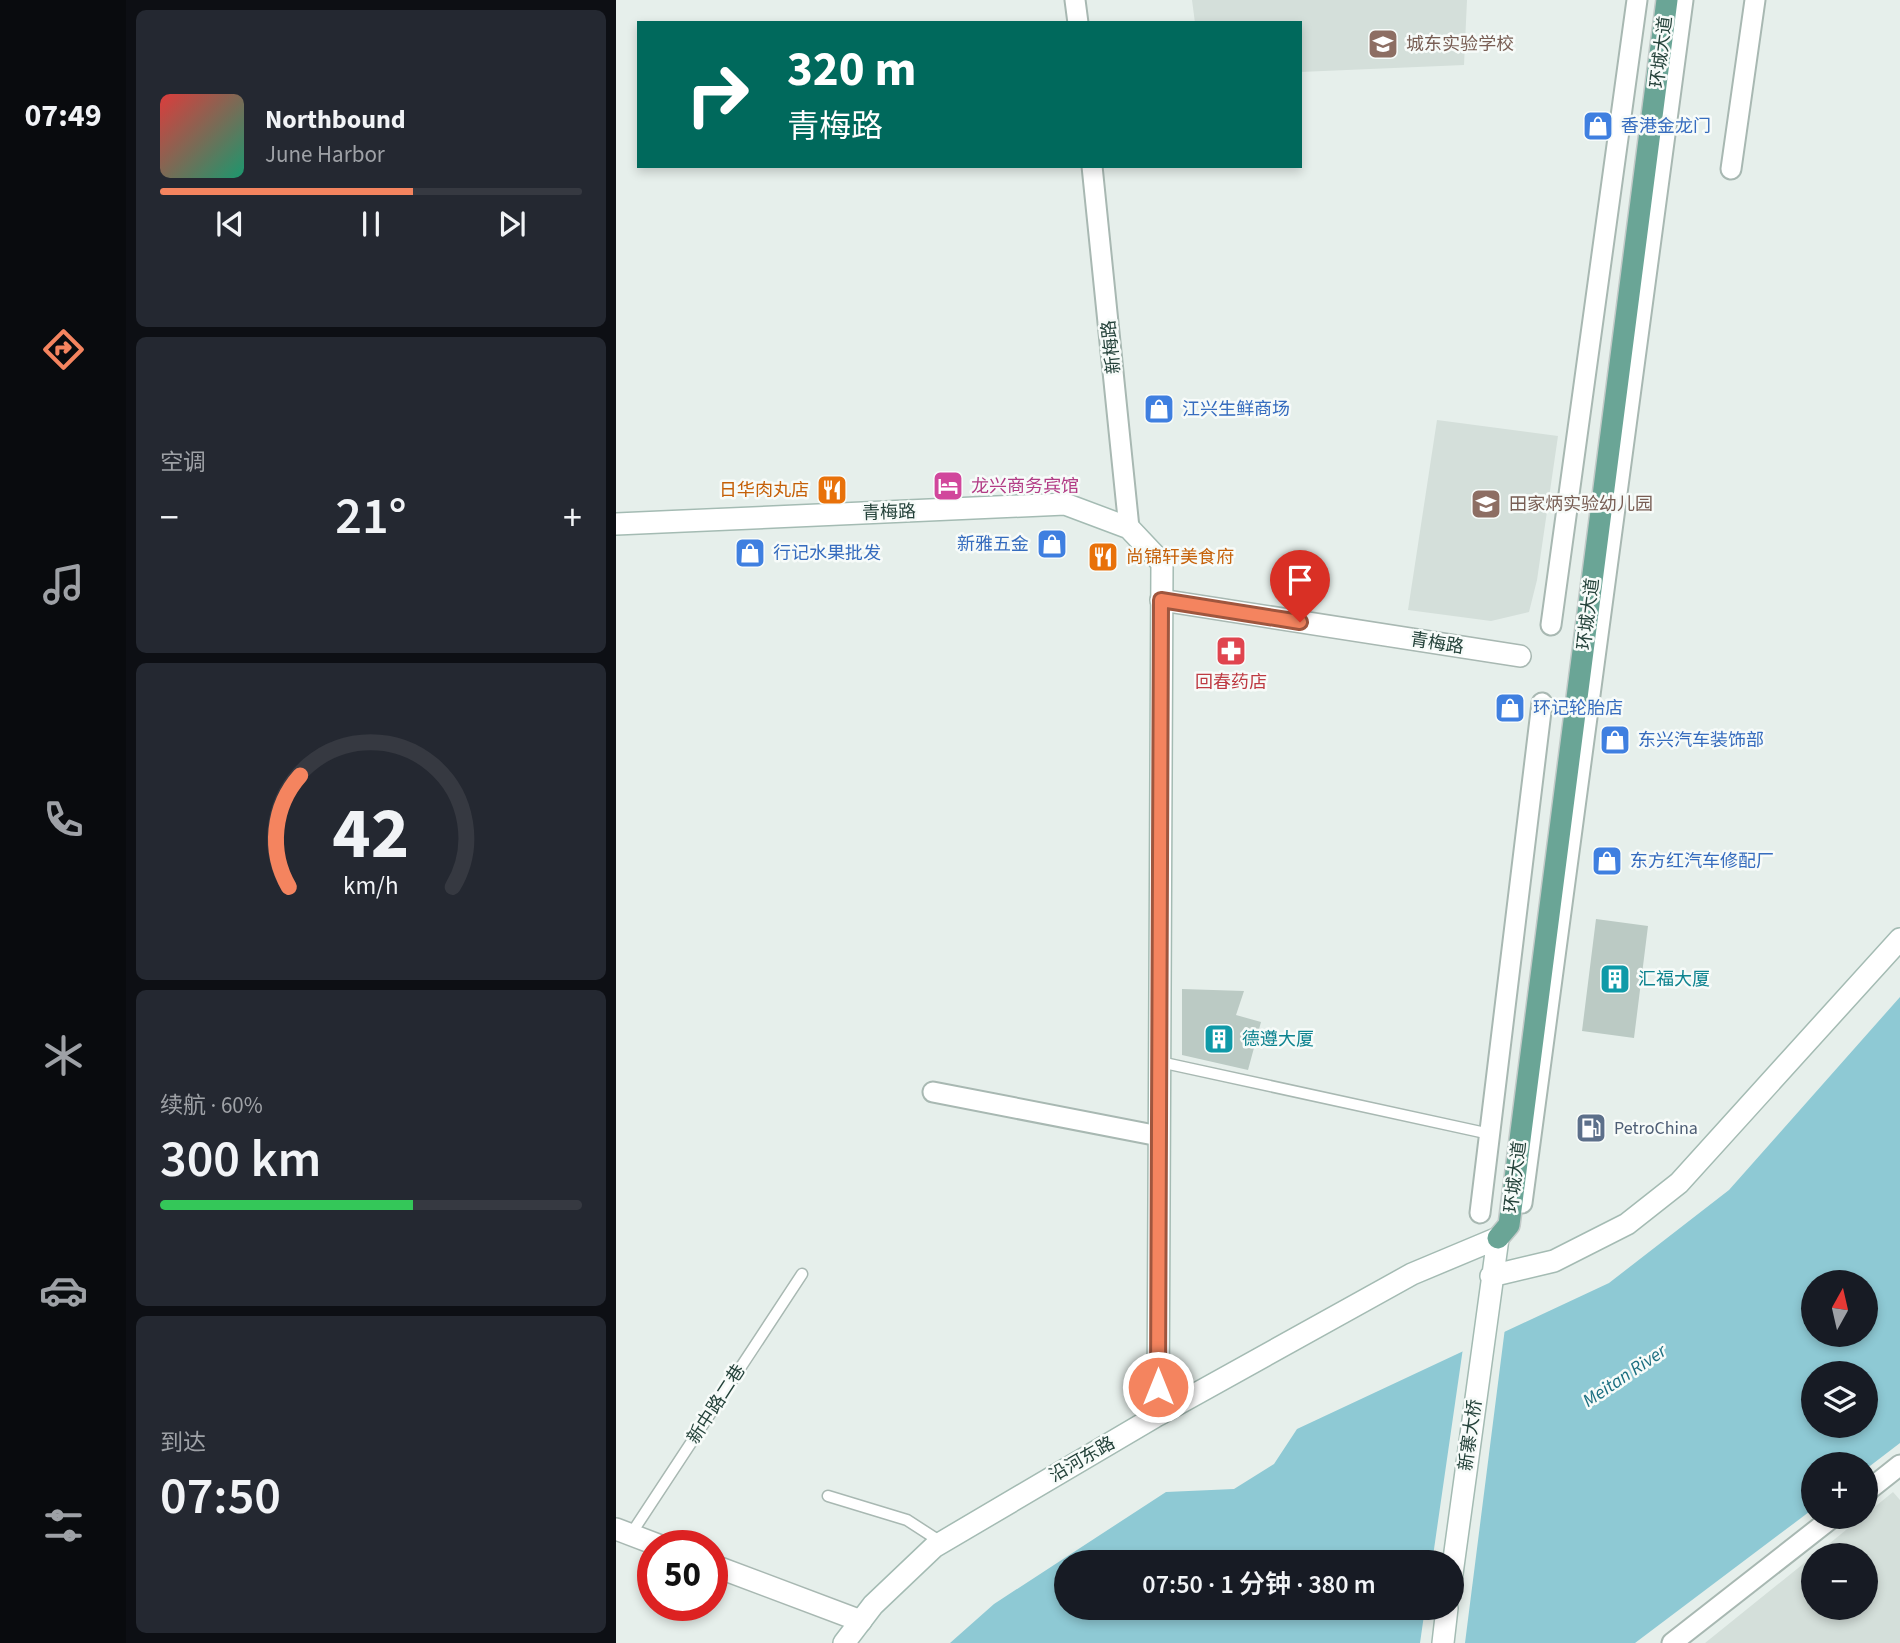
<!DOCTYPE html>
<html lang="zh">
<head>
<meta charset="utf-8">
<style>
	body { margin:0; font-family:"Source Sans 3","Noto Sans SC",sans-serif; background:#242831; color:#f1f3f6; height:100vh; display:flex; flex-direction:column; font-size:26px; white-space:nowrap }
	* { box-sizing:border-box; margin:0 }
	p { font-size:23px; color:#9ea1a6 }
	.icon { flex:none; width:38px; height:38px; fill:none; stroke:currentColor; stroke-width:2; stroke-linecap:round; stroke-linejoin:round }
	.map { position:relative; flex:1; overflow:hidden }
	.details { display:flex; flex-direction:column; gap:10px; padding:10px; background:#0d0f14; width:490px }
	.details>* { flex:none }
	.hud { position:absolute; left:21px; top:21px; width:665px; height:147px; border-radius:0px; box-shadow:0 4px 10px #0003; background:#00695c; color:#fff; overflow:hidden }
	.needle { width:46px; rotate:8deg }
	.fabs { position:absolute; left:1185px; top:1270px; display:grid; gap:14px }
	.fabs a { display:grid; place-items:center; width:77px; height:77px; border-radius:50%; background:#171b24; box-shadow:0 4px 10px #0003; font-size:35px }
	.speed { position:absolute; left:21px; top:1530px; display:flex; gap:14px; font-size:35px; font-weight:700; text-align:center }
	.speed>* { display:grid; place-content:center; width:91px; height:91px; border-radius:50%; background:#171b24; box-shadow:0 4px 10px #0003; line-height:1 }
	.speed .limit { border:10px solid #d22; background:#fff; color:#111 }
	.pin { position:absolute; display:grid; place-items:center; width:60px; height:60px; color:#fff; margin:-72px -30px; border-radius:50% 50% 50% 0; rotate:-45deg; box-shadow:0 0 7px #0007 }
	.pin .icon { rotate:45deg }
	.me { position:absolute; width:77px; margin:-38px; rotate:0deg; stroke-linejoin:round; filter:drop-shadow(0 0 5px #0008) }
	.turn { display:flex; align-items:center; gap:24px; height:147px; padding:0 35px; font-size:32px }
	.turn .icon { width:91px; height:91px; stroke-width:2.5 }
	.turn b { display:block; font-size:49px; line-height:60px }
	.big { font-size:52px; font-weight:600; line-height:1.1 }
	.details .card { flex:1; display:flex; flex-direction:column; justify-content:center; gap:10px; min-width:0; padding:0 24px; border-radius:10px; background:#242831 }
	.details .dial { align-items:center; gap:0 }
	.dial svg { height:182px; overflow:visible; fill:none; stroke:#363941; stroke-width:7; stroke-linecap:round; text-anchor:middle }
	.dial text { fill:#f1f3f6; stroke:none }
	.song { display:flex; align-items:center; gap:21px }
	.cover { width:84px; height:84px; border-radius:10px; background:linear-gradient(135deg,hsl(0 70% 55%),hsl(160 70% 35%)) }
	.played { height:7px; border-radius:4px; background:linear-gradient(90deg,#f4845f 60%,#363941 60%) }
	.keys { display:flex; justify-content:space-around; direction:ltr }
	.heat { display:flex; justify-content:space-between; align-items:center; font-size:38px; direction:ltr }
	.charge { height:10px; border-radius:5px; background:linear-gradient(90deg,#34c759 60%,#363941 0) }
	.trip { position:absolute; left:438px; top:1550px; width:410px; height:70px; border-radius:35px; background:#171b24; box-shadow:0 4px 10px #0003; font-weight:600; line-height:70px; text-align:center }
	main { display:flex; flex:1; min-height:0 }
	.tab-bar { display:flex; flex-direction:column; width:126px; justify-content:space-around; align-items:center; background:#090b0e; color:#9ea1a6 }
	.tab-bar .icon { width:49px; height:49px }
	.tab-bar .current { color:#f4845f }
	.tab-bar b { font-size:32px; color:#f1f3f6 }
	.map>svg:first-child { display:block }
	.built { fill:#d4dfda }
	.water { fill:#8ec9d4; fill-rule:evenodd }
	.pier { fill:#e6efeb }
	.building { fill:#bbcac4 }
	.lines { fill:none; stroke-linecap:round; stroke-linejoin:round }
	.service-casing { stroke:#a8b8b2; stroke-width:13 }
	.minor-casing { stroke:#a8b8b2; stroke-width:23 }
	.tertiary-casing { stroke:#a8b8b2; stroke-width:24 }
	.secondary-casing { stroke:#a4bbb3; stroke-width:24 }
	.primary-casing { stroke:#c2cac8; stroke-width:24 }
	.service { stroke:#fff; stroke-width:10 }
	.minor { stroke:#fff; stroke-width:19 }
	.tertiary { stroke:#fff; stroke-width:21 }
	.secondary { stroke:#fff; stroke-width:21 }
	.primary { stroke:#6aa596; stroke-width:21 }
	.route-casing { stroke:#9f563e; stroke-width:18 }
	.route { stroke:#f4845f; stroke-width:12 }
	.labels { text-anchor:middle; stroke-width:5; stroke-linejoin:round; paint-order:stroke }
	.education-label { font-size:18px; fill:#785e54; stroke:#f7fbf9; text-anchor:start }
	.street-label { font-size:18px; fill:#24423a; stroke:#f7fbf9 }
	.shop-label { font-size:18px; fill:#366cbe; stroke:#f7fbf9; text-anchor:start }
	.hotel-label { font-size:18px; fill:#b23c85; stroke:#f7fbf9; text-anchor:start }
	.food-label { font-size:18px; fill:#c56008; stroke:#f7fbf9; text-anchor:end }
	.health-label { font-size:18px; fill:#be3a42; stroke:#f7fbf9 }
	.culture-label { font-size:18px; fill:#0d838f; stroke:#f7fbf9; text-anchor:start }
	.service-label { font-size:18px; fill:#4e5e75; stroke:#f7fbf9; text-anchor:start }
	.water-label { font-size:19px; font-style:italic; fill:#1c6f80; stroke:#f7fbf9 }
</style>
</head>
<body>
<main>
<nav class="tab-bar">
<b>07:49</b>
<svg class="icon current" aria-label="directions" viewBox="0 0 24 24"><path d="M12 3l9 9-9 9-9-9zM9 14v-3h6M13 9l2 2-2 2"/></svg>
<svg class="icon" aria-label="music" viewBox="0 0 24 24"><path d="M9 18V5l10-2v13"/><circle cx="6" cy="18" r="3"/><circle cx="16" cy="16" r="3"/></svg>
<svg class="icon" aria-label="phone" viewBox="0 0 24 24"><path d="M5 4h4l2 5-3 2q2 4 5 5l2-3 5 2v4C11 20 4 13 5 4z"/></svg>
<svg class="icon" aria-label="climate" viewBox="0 0 24 24"><path d="M12 3v18M4 7l16 10M4 17L20 7"/></svg>
<svg class="icon" aria-label="car" viewBox="0 0 24 24"><path d="M5 17H2v-5l4-1 3-4h7l3 4 3 1v5h-3M9 17h6M6 11h13"/><circle cx="7" cy="17" r="2"/><circle cx="17" cy="17" r="2"/></svg>
<svg class="icon" aria-label="filters" viewBox="0 0 24 24"><path d="M4 7h16M4 17h16"/><circle cx="9" cy="7" r="2"/><circle cx="15" cy="17" r="2"/></svg>
</nav>
<section class="details">
<div class="card">
<div class="song"><i class="cover"></i><div><b>Northbound</b><p>June Harbor</p></div></div>
<div class="played"></div>
<div class="keys"><svg class="icon" aria-label="previous" viewBox="0 0 24 24"><path d="M18 5L8 12l10 7zM5 5v14"/></svg><svg class="icon" aria-label="pause" viewBox="0 0 24 24"><path d="M8 5v14M16 5v14"/></svg><svg class="icon" aria-label="next" viewBox="0 0 24 24"><path d="M6 5l10 7-10 7zM19 5v14"/></svg></div>
</div>
<div class="card"><p>空调</p>
<div class="heat"><a>−</a><b class="big">21°</b><a>+</a></div>
</div>
<div class="card dial"><svg viewBox="0 0 100 80">
<path d="M14 69A42 42 0 1 1 86 69"/>
<path d="M14 69A42 42 0 0 1 19 20" stroke="#f4845f"/>
<text x="50" y="56" font-size="32" font-weight="700">42</text>
<text x="50" y="72" font-size="11">km/h</text>
</svg></div>
<div class="card"><p>续航 · 60%</p><b class="big">300 km</b><div class="charge"></div></div>
<div class="card"><p>到达</p><b class="big">07:50</b></div>
</section>
<div class="map">
<svg width="1284" height="1643" viewBox="0 0 1284 1643">
	<rect width="100%" height="100%" fill="#e6efeb"/>
	<!-- built -->
	<path class="built" d="M576,0H851L848,65L684,72V23H579Z
		M821,420L942,436L921,580L913,612L875,621L792,610Z
		M1277,1492L1284,1500V1643H1089L1197,1556V1608H1250V1556H1198L1246,1517H1250V1514Z"/>
	<!-- water -->
	<path class="water" d="M1284,997V1443L1250,1469V1465H1197V1509L1019,1643H334L378,1604L550,1492L618,1489L658,1464L681,1429L993,1283L1113,1190ZM1197,1283H1250V1335H1197ZM1197,1374H1250V1426H1197ZM450,1563H835V1608H450Z"/>
	<!-- pier -->
	<path class="pier" d="M889,1328L849,1643H804L809,1608H835V1563H816L847,1348Z"/>
	<!-- building -->
	<path class="building" d="M980,919L1032,926L1018,1038L966,1031Z
		M566,989L628,991L620,1015L645,1022L632,1070L566,1055Z"/>
	<g class="lines">
		<!-- service casing -->
		<g class="service-casing">
			<path id="service" d="M544,1062L874,1134
				M212,1496L291,1520L325,1542
				M15,1534L186,1274"/>
		</g>
		<!-- minor casing -->
		<g class="minor-casing">
			<path id="minor" d="M459,0L462,23
				M476,166L513,528
				M1115,169L1139,0
				M935,625L1021,0
				M317,1092L543,1136
				M906,1203L1067,0
				M864,1213L926,703
				M1250,1492L1284,1465
				M1056,1643L1217,1517"/>
		</g>
		<!-- tertiary casing -->
		<g class="tertiary-casing">
			<path id="tertiary" d="M545,600L904,656
				M0,1529L42,1545
				M96,1565L245,1621"/>
		</g>
		<!-- secondary casing -->
		<g class="secondary-casing">
			<path id="secondary" d="M0,524L449,504L513,528L546,563L542,1415
				M875,1276L938,1261L1011,1224L1063,1183L1284,939
				M835,1581L882,1238
				M228,1643L257,1605L318,1547L542,1415L796,1274L882,1238
				M827,1643L831,1608"/>
		</g>
		<!-- primary casing -->
		<g class="primary-casing">
			<path id="primary" d="M882,1238L893,1225L1051,0"/>
		</g>
		<!-- service -->
		<use href="#service" class="service"/>
		<!-- minor -->
		<use href="#minor" class="minor"/>
		<!-- tertiary -->
		<use href="#tertiary" class="tertiary"/>
		<!-- secondary -->
		<use href="#secondary" class="secondary"/>
		<!-- primary -->
		<use href="#primary" class="primary"/>
	</g>
	<g class="lines">
		<!-- route casing -->
		<g class="route-casing">
			<path id="route" d="M542,1387L545,600L684,622"/>
		</g>
		<!-- route -->
		<use href="#route" class="route"/>
	</g>
	<!-- icons -->
	<defs>
		<g id="school-square" transform="scale(1.575)"><rect x="-9" y="-9" width="18" height="18" rx="4" fill="#8d6e63" stroke="#f7fbf9"/><path d="M0-5L7-2L0 1L-7-2ZM-4 1L0 2.5L4 1V4Q0 6-4 4Z" fill="#fff"/></g>
		<g id="shop-square" transform="scale(1.575)"><rect x="-9" y="-9" width="18" height="18" rx="4" fill="#3f7fe0" stroke="#f7fbf9"/><path d="M-5-2.5h2.3a2.7 3.5 0 0 1 5.4 0H5L5.5 6h-11ZM-1.5-2.5h3a1.5 2.3 0 0 0-3 0Z" fill="#fff"/></g>
		<g id="hotel-square" transform="scale(1.575)"><rect x="-9" y="-9" width="18" height="18" rx="4" fill="#d1479c" stroke="#f7fbf9"/><path d="M-6-4.5h1.5V1H6V5H4.5V3h-9V5H-6ZM-4 0a1.8 1.8 0 1 1 3.6 0ZM.5 0V-2.5h3Q6-2.5 6 0Z" fill="#fff"/></g>
		<g id="restaurant-square" transform="scale(1.575)"><rect x="-9" y="-9" width="18" height="18" rx="4" fill="#e8710a" stroke="#f7fbf9"/><path d="M-5-6h1v4h1v-4h1v4h1v-4h1v5L-1.5 .5V6h-2V.5L-5-1ZM5-6V6H3V1.5H1.5Q1.5-4 5-6Z" fill="#fff"/></g>
		<g id="pharmacy-square" transform="scale(1.575)"><rect x="-9" y="-9" width="18" height="18" rx="4" fill="#e0444e" stroke="#f7fbf9"/><path d="M-2-6h4v4h4v4h-4v4h-4v-4h-4v-4h4Z" fill="#fff"/></g>
		<g id="building-square" transform="scale(1.575)"><rect x="-9" y="-9" width="18" height="18" rx="4" fill="#0f9aa8" stroke="#f7fbf9"/><path d="M-4-6H4V6H1V3H-1V6H-4ZM-2.5-4.3h1.7v1.8h-1.7ZM.8-4.3h1.7v1.8H.8ZM-2.5-1h1.7V.8h-1.7ZM.8-1h1.7V.8H.8Z" fill="#fff"/></g>
		<g id="fuel-square" transform="scale(1.575)"><rect x="-9" y="-9" width="18" height="18" rx="4" fill="#5c6f8a" stroke="#f7fbf9"/><path d="M-5.5-6h7V0h2V4h1.3V-2.5L3-4.5l.8-.8L6-3V5H2.5V1h-1V6h-7ZM-4.2-4.7v3.2H.2V-4.7Z" fill="#fff"/></g>
	</defs>
	<g fill-rule="evenodd">
		<use href="#school-square" x="767" y="44"/>
		<use href="#shop-square" x="982" y="126"/>
		<use href="#shop-square" x="543" y="409"/>
		<use href="#hotel-square" x="332" y="486"/>
		<use href="#restaurant-square" x="216" y="490"/>
		<use href="#school-square" x="870" y="504"/>
		<use href="#shop-square" x="436" y="544"/>
		<use href="#shop-square" x="134" y="553"/>
		<use href="#restaurant-square" x="487" y="557"/>
		<use href="#pharmacy-square" x="615" y="651"/>
		<use href="#shop-square" x="894" y="708"/>
		<use href="#shop-square" x="999" y="740"/>
		<use href="#shop-square" x="991" y="861"/>
		<use href="#building-square" x="999" y="979"/>
		<use href="#building-square" x="603" y="1039"/>
		<use href="#fuel-square" x="975" y="1128"/>
	</g>
	<g class="labels">
		<!-- education labels -->
		<g class="education-label">
			<text x="790" y="50">城东实验学校</text>
			<text x="893" y="510">田家炳实验幼儿园</text>
		</g>
		<!-- street labels -->
		<g class="street-label">
			<text transform="translate(1045 52) rotate(-83)" y="6">环城大道</text>
			<text transform="translate(495 347) rotate(-96)" y="6">新梅路</text>
			<text transform="translate(273 512) rotate(-2)" y="6">青梅路</text>
			<text transform="translate(972 614) rotate(-83)" y="6">环城大道</text>
			<text transform="translate(821 643) rotate(9)" y="6">青梅路</text>
			<text transform="translate(899 1177) rotate(-83)" y="6">环城大道</text>
			<text transform="translate(100 1404) rotate(-57)" y="6">新中路二巷</text>
			<text transform="translate(854 1435) rotate(-82)" y="6">新寨大桥</text>
			<text transform="translate(466 1459) rotate(-30)" y="6">沿河东路</text>
		</g>
		<!-- shop labels -->
		<g class="shop-label">
			<text x="1005" y="132">香港金龙门</text>
			<text x="566" y="415">江兴生鲜商场</text>
			<text x="413" y="550" text-anchor="end">新雅五金</text>
			<text x="157" y="559">行记水果批发</text>
			<text x="917" y="714">环记轮胎店</text>
			<text x="1022" y="746">东兴汽车装饰部</text>
			<text x="1014" y="867">东方红汽车修配厂</text>
		</g>
		<!-- hotel labels -->
		<g class="hotel-label">
			<text x="355" y="492">龙兴商务宾馆</text>
		</g>
		<!-- food labels -->
		<g class="food-label">
			<text x="193" y="496">日华肉丸店</text>
			<text x="510" y="563" text-anchor="start">尚锦轩美食府</text>
		</g>
		<!-- health labels -->
		<g class="health-label">
			<text x="615" y="688">回春药店</text>
		</g>
		<!-- culture labels -->
		<g class="culture-label">
			<text x="1022" y="985">汇福大厦</text>
			<text x="626" y="1045">德遵大厦</text>
		</g>
		<!-- service labels -->
		<g class="service-label">
			<text x="998" y="1134">PetroChina</text>
		</g>
		<!-- water labels -->
		<g class="water-label">
			<text transform="translate(1008 1375) rotate(-34)" y="7">Meitan River</text>
		</g>
	</g>
</svg>
<div class="fabs">
<a><svg class="needle" viewBox="-14 -14 28 28"><path d="M0-13l5 13h-10z" fill="#e53935"/><path d="M0 13l5-13h-10z" fill="#9ea1a6"/></svg></a>
<a><svg class="icon" aria-label="layers" viewBox="0 0 24 24"><path d="M12 4l9 5-9 5-9-5zM3 14l9 5 9-5"/></svg></a>
<a>+</a>
<a>−</a>
</div>
<div class="speed"><div class="limit">50</div></div>
<div class="pin" style="left:684px;top:622px;background:#d93025"><svg class="icon" aria-label="arrive" viewBox="0 0 24 24"><path d="M6 21V4h12l-3 4 3 4H6"/></svg></div>
<svg class="me" style="left:542px;top:1387px" viewBox="-20 -20 40 40"><circle r="17" fill="#f4845f" stroke="#fff" stroke-width="3"/><path d="M0-11L8 9 0 5-8 9z" fill="#fff"/></svg>
<div class="trip">07:50 · 1 分钟 · 380 m</div>
<div class="hud">
<div class="turn"><svg class="icon" aria-label="right" viewBox="0 0 24 24"><path d="M7 20v-9h11M14 6l5 5-5 5"/></svg><div><b>320 m</b>青梅路</div></div>
</div>
</div>
</main>
</body>
</html>
